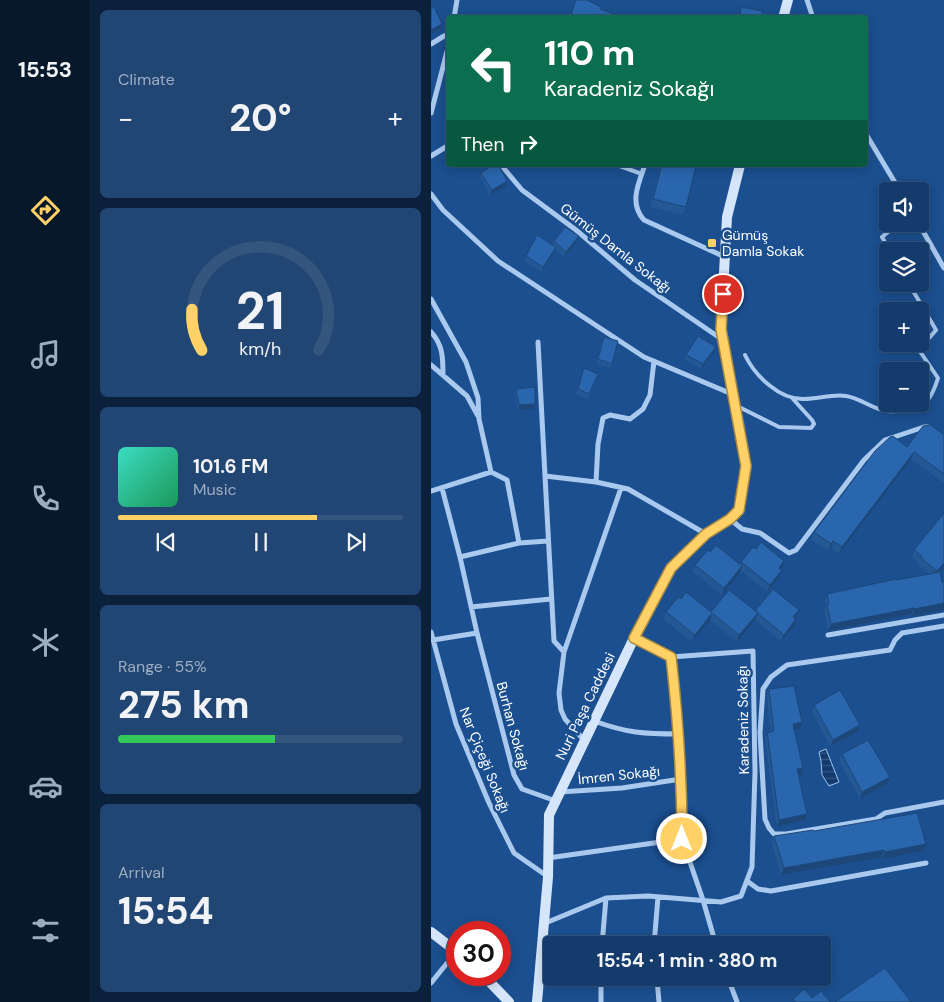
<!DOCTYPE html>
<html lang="en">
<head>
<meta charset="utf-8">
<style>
	body { margin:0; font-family:"DM Sans",sans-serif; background:#214673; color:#f1f3f6; height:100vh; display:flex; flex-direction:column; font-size:19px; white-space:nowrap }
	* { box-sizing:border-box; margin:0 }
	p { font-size:16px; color:#9dadc1 }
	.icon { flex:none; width:28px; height:28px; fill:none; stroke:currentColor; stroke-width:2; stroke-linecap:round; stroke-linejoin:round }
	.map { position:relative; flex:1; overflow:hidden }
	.panel { display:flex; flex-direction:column; gap:10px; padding:10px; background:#0b203b; width:341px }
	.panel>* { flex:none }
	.hud { position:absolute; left:15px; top:15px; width:422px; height:152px; border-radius:5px; box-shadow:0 2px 12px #0003,0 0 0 1px #33557e; background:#0b6e4f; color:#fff; overflow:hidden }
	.tools { position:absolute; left:448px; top:182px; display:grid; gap:10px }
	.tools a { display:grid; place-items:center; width:50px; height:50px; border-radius:5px; background:#143b6b; box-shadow:0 2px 12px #0003,0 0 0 1px #33557e; font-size:25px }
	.speed { position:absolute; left:15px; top:921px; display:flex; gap:10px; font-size:25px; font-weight:700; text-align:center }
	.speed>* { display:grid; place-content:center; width:65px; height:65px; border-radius:50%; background:#143b6b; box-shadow:0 2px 12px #0003,0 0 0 1px #33557e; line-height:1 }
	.speed .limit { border:8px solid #d22; background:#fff; color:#111 }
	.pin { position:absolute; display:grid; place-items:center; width:42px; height:42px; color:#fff; margin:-21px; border:2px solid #fff; border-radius:50%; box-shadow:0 1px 5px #0007 }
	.me { position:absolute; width:55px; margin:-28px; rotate:0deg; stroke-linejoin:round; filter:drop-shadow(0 0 4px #0008) }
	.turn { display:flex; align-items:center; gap:18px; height:105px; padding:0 15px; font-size:22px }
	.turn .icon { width:65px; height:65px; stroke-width:2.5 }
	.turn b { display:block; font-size:35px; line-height:42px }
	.then { display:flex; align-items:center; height:48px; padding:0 15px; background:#0003; gap:10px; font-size:19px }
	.big { font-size:38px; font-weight:700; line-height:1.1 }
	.panel .card { flex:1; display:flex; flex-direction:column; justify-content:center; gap:8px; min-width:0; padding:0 18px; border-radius:8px; background:#214673 }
	.panel .dial { align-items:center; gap:0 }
	.dial svg { height:130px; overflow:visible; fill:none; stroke:#33557e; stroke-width:7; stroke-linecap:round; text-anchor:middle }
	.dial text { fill:#f1f3f6; stroke:none }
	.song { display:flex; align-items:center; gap:15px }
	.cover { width:60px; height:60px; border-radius:8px; background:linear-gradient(135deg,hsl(170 70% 55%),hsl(150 70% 35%)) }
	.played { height:5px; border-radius:2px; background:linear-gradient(90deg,#ffd166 70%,#33557e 70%) }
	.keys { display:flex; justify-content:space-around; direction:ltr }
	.heat { display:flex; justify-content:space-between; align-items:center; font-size:28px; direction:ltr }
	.charge { height:8px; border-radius:4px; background:linear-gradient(90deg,#34c759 55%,#33557e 0) }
	.trip { position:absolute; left:112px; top:936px; width:288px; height:50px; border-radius:5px; background:#143b6b; box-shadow:0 2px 12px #0003,0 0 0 1px #33557e; font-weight:700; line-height:50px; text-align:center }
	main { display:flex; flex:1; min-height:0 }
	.dock { display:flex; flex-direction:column; width:90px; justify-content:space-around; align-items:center; background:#08182b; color:#9dadc1 }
	.dock .icon { width:35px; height:35px }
	.dock .on { color:#ffd166 }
	.dock b { font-size:22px; color:#f1f3f6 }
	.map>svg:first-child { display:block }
	.water { fill:url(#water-rules); stroke:#9cc4f0 }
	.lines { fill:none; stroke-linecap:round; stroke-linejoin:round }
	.lane { stroke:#a9c9ee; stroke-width:4 }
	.street { stroke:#a9c9ee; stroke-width:5 }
	.secondary { stroke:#d6e6fa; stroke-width:10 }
	.wall { fill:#245895 }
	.shaded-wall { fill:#1d4779 }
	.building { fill:#2a66ad; stroke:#1d4779 }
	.route-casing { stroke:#a68842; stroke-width:12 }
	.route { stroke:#ffd166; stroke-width:9 }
	.poi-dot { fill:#ffd166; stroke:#1b4f8f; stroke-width:2 }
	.labels { text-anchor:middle; stroke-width:5; stroke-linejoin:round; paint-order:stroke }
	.poi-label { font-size:14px; fill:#fff; stroke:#1b4f8f; text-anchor:start }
	.street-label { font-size:14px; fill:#fff; stroke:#1b4f8f }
</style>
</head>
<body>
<main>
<nav class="dock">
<b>15:53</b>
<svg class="icon on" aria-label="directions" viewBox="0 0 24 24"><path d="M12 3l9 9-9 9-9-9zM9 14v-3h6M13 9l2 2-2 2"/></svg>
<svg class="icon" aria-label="music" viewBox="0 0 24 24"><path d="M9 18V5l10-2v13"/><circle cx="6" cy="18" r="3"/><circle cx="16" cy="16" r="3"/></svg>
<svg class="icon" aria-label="phone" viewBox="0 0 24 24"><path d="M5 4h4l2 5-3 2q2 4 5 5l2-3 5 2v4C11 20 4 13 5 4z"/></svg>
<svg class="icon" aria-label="climate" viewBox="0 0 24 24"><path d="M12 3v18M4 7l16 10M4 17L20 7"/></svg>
<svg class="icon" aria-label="car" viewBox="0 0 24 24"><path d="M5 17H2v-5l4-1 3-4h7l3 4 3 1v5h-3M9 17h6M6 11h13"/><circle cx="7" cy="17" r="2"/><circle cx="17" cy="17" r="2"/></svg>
<svg class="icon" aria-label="filters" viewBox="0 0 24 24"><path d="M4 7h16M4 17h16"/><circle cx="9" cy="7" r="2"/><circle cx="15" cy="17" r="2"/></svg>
</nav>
<section class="panel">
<div class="card"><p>Climate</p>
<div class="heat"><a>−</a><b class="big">20°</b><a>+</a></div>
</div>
<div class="card dial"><svg viewBox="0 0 100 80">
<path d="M14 69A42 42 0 1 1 86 69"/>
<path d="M14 69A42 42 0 0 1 8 44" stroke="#ffd166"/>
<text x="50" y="56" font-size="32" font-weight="700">21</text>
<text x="50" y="72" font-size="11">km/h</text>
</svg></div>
<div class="card">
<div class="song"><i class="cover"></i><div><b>101.6 FM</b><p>Music</p></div></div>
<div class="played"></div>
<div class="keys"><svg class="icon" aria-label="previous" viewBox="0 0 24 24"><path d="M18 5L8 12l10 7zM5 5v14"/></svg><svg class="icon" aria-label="pause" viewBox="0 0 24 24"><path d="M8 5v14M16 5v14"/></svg><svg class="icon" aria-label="next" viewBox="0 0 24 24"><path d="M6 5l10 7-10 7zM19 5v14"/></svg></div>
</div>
<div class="card"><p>Range · 55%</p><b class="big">275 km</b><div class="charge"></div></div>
<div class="card"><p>Arrival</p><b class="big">15:54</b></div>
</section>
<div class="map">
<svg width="513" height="1002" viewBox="0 0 513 1002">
	<defs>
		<pattern id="water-rules" width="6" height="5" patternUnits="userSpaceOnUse" patternTransform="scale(1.25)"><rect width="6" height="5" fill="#123a6d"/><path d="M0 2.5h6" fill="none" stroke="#365883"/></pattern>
	</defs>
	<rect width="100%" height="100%" fill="#1b4f8f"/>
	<!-- water -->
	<path class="water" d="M395,749L408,782L398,786L391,775L390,761L388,752Z"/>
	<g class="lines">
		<!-- lane -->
		<path class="lane" d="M186,165L211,174
			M459,251L451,237L467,224
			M314,355C324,376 349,400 373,399C387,399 401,394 415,396C428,398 439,407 451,410C457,412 464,411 470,411C494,408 500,401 507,378L488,350L505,330L478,284
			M306,406L348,427L380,428L383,424L381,420L362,399"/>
		<!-- street -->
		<path class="street" d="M376,0L382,18
			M23,18L26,0
			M0,44L13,36L18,35
			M0,113L18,44
			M435,134L469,191
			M0,156L18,145
			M70,165L91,190L145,230L204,280L292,340
			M214,165C207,184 198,204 213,220L294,257
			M0,194L12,210L67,261L213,357L301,394
			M488,224L513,268
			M0,299L35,362L47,398L48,419L60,472L76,480L88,543
			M0,332C12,345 12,358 12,375
			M107,342L114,476
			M0,365L36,396L47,416
			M165,482L167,444L172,418L179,415L199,419L212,409L219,395L223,361
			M0,491L60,472
			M299,519L311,529L329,533L358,553L365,550L433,460L454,440L493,427H497
			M29,557L88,543L117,541
			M40,607L120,599
			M513,626L471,633L464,640L459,650L356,665L340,677L332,689L329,733L334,819L338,828L343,834H355L445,819L454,813L513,802
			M0,632L25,724L58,803L83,853L116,876
			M46,633L83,775L91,789L125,801
			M397,635L513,615
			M2,640L46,633L29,557L11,488
			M133,652L123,641L114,476L165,482L197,489L275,534
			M240,657L247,719L251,787V839L272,900L285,945
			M163,721C196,733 213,734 248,734
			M153,740L134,719L130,710L128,693L133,652L190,488
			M129,792L191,788L250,779
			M117,858L251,839
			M316,881L327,889L340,891L495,863
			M112,924L175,898L217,896L290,902L310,896L321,867L324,772L322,651L240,657L203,638
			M171,945L175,898
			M223,945L227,897
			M226,978L228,1002
			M297,978L306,1002
			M0,983L25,952
			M170,1002V978"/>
		<!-- secondary -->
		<path class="secondary" d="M352,18L357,0
			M0,932L26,952
			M52,975L78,1002
			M106,1002L117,877L118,815L203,638L240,568L275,534L299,519L308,511L315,466L290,329L296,217L309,165"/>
	</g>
	<!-- wall -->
	<path class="wall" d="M230,165H265L255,207L252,215L219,207Z
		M50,173L76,181L75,186L59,195L49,177Z
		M148,236L146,241L133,257L124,249L123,252L110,272L93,261L95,256L121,245L123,241Z
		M173,337L181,364L179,368L165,364Z
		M283,352L270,369L253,359L255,355Z
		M153,368L167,374L156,399L145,394Z
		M85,389L104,404L102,409L87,410L84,393Z
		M513,435V483L480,459L408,554L400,548L397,551L380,539L383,532L476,447Z
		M513,513V567L509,572L511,582H513V610L481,616L480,614L397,631L393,611L395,606L394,600L396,594L499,574L487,565L488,563L481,557L483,550Z
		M279,552L309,564L310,562L351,568L350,569L348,577L336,592L310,571L309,573L291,595L262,572L264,565Z
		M250,599L280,612L324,611L365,617L364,618L365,619L363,626L350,641L324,620L306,642L279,620L261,642L232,619L235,612Z
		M338,689L369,729L363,730L372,768L370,775H368L376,814L374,820L346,827L334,739L336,733L340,732L336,696Z
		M383,705L427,732L399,746L381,712Z
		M411,754L459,777L456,784L429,799L408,761Z
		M383,831L493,851L451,859V857L350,875L341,843L343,836Z"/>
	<!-- shaded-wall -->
	<path class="shaded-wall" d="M11,24L9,28L0,34V30Z
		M76,181L75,186L59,195L61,190Z
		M148,236L146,241L133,257L135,252Z
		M125,247L123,252L110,272L112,267Z
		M285,347L283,352L270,369L272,364Z
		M104,404L102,409L87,410L88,405Z
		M483,452L480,459L408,554L411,547Z
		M402,541L400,548L397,551L400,544Z
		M353,561L351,568L345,575L348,568Z
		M513,563V567L504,578L506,571Z
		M311,566L309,573L291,595L293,588Z
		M351,570L348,577L336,592L339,585Z
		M513,603V610L481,616L483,609Z
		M483,608L480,614L397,631L400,624Z
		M368,610L365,617L360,624L362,617Z
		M281,613L279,620L261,642L264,635Z
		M327,613L324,620L306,642L308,635Z
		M365,619L363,626L350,641L353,635Z
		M371,722L369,729L359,731L362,724Z
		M429,725L427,732L399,746L402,740Z
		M372,768L370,775L364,776L366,769Z
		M459,777L456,784L429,799L431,792Z
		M376,814L374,820L346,827L348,820Z
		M495,844L493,851L451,859L454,852Z
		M453,850L451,857L350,875L353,868Z"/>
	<!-- building -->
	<path class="building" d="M145,0H156L170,7L169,9L193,18H139Z
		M3,7L11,24L0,30V9Z
		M310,7L331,11V18H309Z
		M62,165H68L76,181L61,190L50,173Z
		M231,165H265L255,207L222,199Z
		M134,227L148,236L135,252L123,241Z
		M106,235L125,247L112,267L95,256Z
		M267,336L285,347L272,364L255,355Z
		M173,337L187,341L181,364L167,359Z
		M153,368L167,374L158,394L147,389Z
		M104,387V404L88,405L85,389Z
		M500,425L513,435V474L483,452L411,547L402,541L400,544L383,532L444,451L459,437L462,436L476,447L492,426Z
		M513,513V563L506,571L490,558L491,556L483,550Z
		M330,542L353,561L348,568L351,570L339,585L310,562L322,547L325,549Z
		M285,545L311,566L293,588L264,565L277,550L279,552Z
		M509,572L511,582H513V603L483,609V608L400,624L396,604H398L396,594L465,579L466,580Z
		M342,589L368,610L362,617L365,619L353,635L324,611Z
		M298,590L327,613L308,635L281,613L264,635L235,612L247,597L250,599L255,592L280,612Z
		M363,686L371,722L362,724L372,768L366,769L376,814L348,820L337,738L336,733L343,731L338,689Z
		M409,690L429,725L402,740L383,705Z
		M437,740L459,777L431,792L411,754Z
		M486,813L495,844L454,852L453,850L353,868L343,836L382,830L383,831Z
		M454,968L480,1002H404Z
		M373,989L381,998L390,991L399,1002H364L362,999Z"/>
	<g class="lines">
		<!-- route casing -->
		<g class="route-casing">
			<path id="route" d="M251,839C251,778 247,718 240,657L203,638L240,568L275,534L299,519L308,510L315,466L290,329L292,294"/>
		</g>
		<!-- route -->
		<use href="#route" class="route"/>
	</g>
	<!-- markers -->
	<rect class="poi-dot" x="276" y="238" width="10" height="10" rx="2.5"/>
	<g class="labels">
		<!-- poi labels -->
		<g class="poi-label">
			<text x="291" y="240">Gümüş<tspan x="291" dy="16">Damla Sokak</tspan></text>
		</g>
		<!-- street labels -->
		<g class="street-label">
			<text transform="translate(185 248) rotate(38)" y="5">Gümüş Damla Sokağı</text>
			<text transform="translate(154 706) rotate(-64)" y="5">Nuri Paşa Caddesi</text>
			<text transform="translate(312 720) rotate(-91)" y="5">Karadeniz Sokağı</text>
			<text transform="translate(82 726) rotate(75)" y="5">Burhan Sokağı</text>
			<text transform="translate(54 760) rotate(68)" y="5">Nar Çiçeği Sokağı</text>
			<text transform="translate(188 775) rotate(-6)" y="5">İmren Sokağı</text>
		</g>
	</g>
</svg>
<div class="tools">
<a><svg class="icon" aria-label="sound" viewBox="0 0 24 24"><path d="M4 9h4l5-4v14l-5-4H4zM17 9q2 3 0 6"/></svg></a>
<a><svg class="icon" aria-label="layers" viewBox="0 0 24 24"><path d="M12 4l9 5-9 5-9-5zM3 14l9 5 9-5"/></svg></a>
<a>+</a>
<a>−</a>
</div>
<div class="speed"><div class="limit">30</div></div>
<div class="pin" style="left:292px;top:294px;background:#d93025"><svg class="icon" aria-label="arrive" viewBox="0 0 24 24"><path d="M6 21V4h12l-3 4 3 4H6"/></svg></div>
<svg class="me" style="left:251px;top:839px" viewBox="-20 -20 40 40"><circle r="17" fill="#ffd166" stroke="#fff" stroke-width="3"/><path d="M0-11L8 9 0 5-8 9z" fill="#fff"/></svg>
<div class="trip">15:54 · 1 min · 380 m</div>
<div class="hud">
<div class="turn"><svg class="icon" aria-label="left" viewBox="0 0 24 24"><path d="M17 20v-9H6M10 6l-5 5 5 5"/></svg><div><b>110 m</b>Karadeniz Sokağı</div></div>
<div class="then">Then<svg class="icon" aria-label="right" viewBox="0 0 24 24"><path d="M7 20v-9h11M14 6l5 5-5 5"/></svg></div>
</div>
</div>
</main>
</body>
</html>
